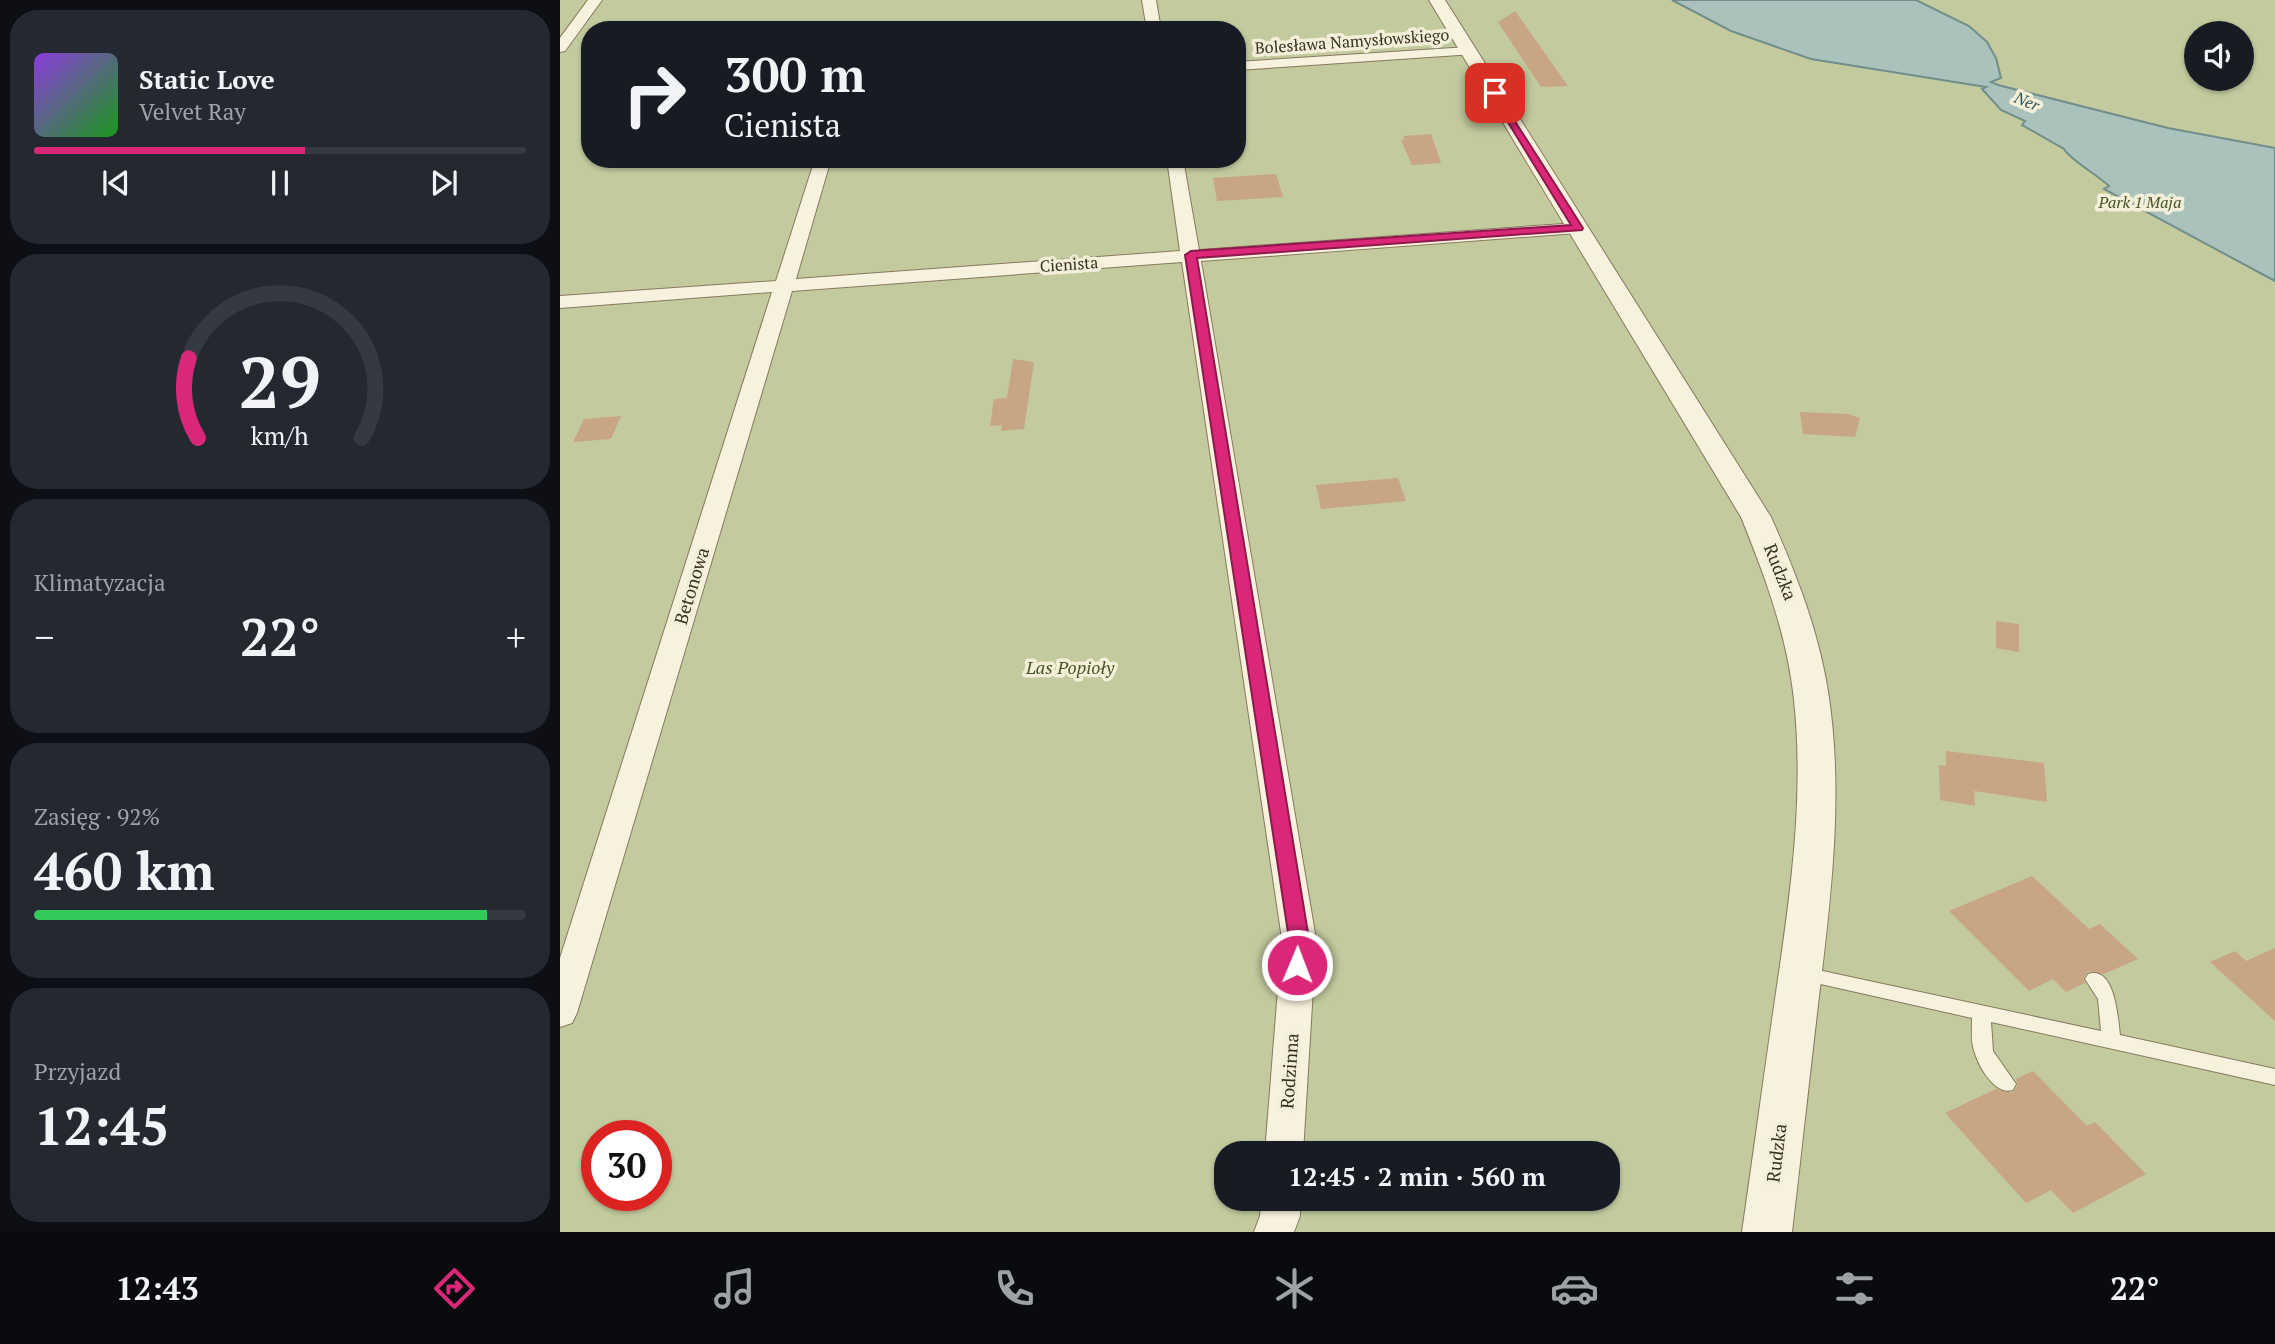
<!DOCTYPE html>
<html lang="pl">
<head>
<meta charset="utf-8">
<style>
	body { margin:0; font-family:"PT Serif",serif; background:#242831; color:#f1f3f6; height:100vh; display:flex; flex-direction:column; font-size:26px; white-space:nowrap }
	* { box-sizing:border-box; margin:0 }
	p { font-size:23px; color:#9ea1a6 }
	.icon { flex:none; width:38px; height:38px; fill:none; stroke:currentColor; stroke-width:2; stroke-linecap:round; stroke-linejoin:round }
	.map { position:relative; flex:1; overflow:hidden }
	.sheet { display:flex; flex-direction:column; gap:10px; padding:10px; background:#0d0f14; width:560px }
	.sheet>* { flex:none }
	.hud { position:absolute; left:21px; top:21px; width:665px; height:147px; border-radius:28px; box-shadow:0 2px 5px #0004; background:#171b24; color:#f1f3f6; overflow:hidden }
	.fabs { position:absolute; left:1624px; top:21px; display:grid; gap:14px }
	.fabs a { display:grid; place-items:center; width:70px; height:70px; border-radius:50%; background:#171b24; box-shadow:0 2px 5px #0004; font-size:35px }
	.speed { position:absolute; left:21px; top:1120px; display:flex; gap:14px; font-size:35px; font-weight:700; text-align:center }
	.speed>* { display:grid; place-content:center; width:91px; height:91px; border-radius:50%; background:#171b24; box-shadow:0 2px 5px #0004; line-height:1 }
	.speed .limit { border:10px solid #d22; background:#fff; color:#111 }
	.pin { position:absolute; display:grid; place-items:center; width:60px; height:60px; color:#fff; margin:-30px; border-radius:14px; box-shadow:0 4px 10px #0006 }
	.me { position:absolute; width:77px; margin:-38px; rotate:1deg; stroke-linejoin:round; filter:drop-shadow(0 0 5px #0008) }
	.turn { display:flex; align-items:center; gap:24px; height:147px; padding:0 28px; font-size:32px }
	.turn .icon { width:91px; height:91px; stroke-width:2.5 }
	.turn b { display:block; font-size:49px; line-height:60px }
	.big { font-size:52px; font-weight:800; line-height:1.1 }
	.sheet .card { flex:1; display:flex; flex-direction:column; justify-content:center; gap:10px; min-width:0; padding:0 24px; border-radius:28px; background:#242831 }
	.sheet .dial { align-items:center; gap:0 }
	.dial svg { height:182px; overflow:visible; fill:none; stroke:#363941; stroke-width:7; stroke-linecap:round; text-anchor:middle }
	.dial text { fill:#f1f3f6; stroke:none }
	.song { display:flex; align-items:center; gap:21px }
	.cover { width:84px; height:84px; border-radius:10px; background:linear-gradient(135deg,hsl(270 70% 55%),hsl(120 70% 35%)) }
	.played { height:7px; border-radius:4px; background:linear-gradient(90deg,#db2777 55%,#363941 55%) }
	.keys { display:flex; justify-content:space-around; direction:ltr }
	.heat { display:flex; justify-content:space-between; align-items:center; font-size:38px; direction:ltr }
	.charge { height:10px; border-radius:5px; background:linear-gradient(90deg,#34c759 92%,#363941 0) }
	.trip { position:absolute; left:654px; top:1141px; width:406px; height:70px; border-radius:28px; background:#171b24; box-shadow:0 2px 5px #0004; font-weight:800; line-height:70px; text-align:center }
	.tabs { display:flex; height:112px; justify-content:space-around; align-items:center; background:#090b0e; color:#9ea1a6 }
	.tabs .icon { width:49px; height:49px }
	.tabs .selected { color:#db2777 }
	.tabs b { font-size:32px; color:#f1f3f6 }
	main { display:flex; flex:1; min-height:0 }
	.map>svg:first-child { display:block }
	.green { fill:#c2ca9e; fill-rule:evenodd }
	.water { fill:#aac1bc; stroke:#718f8a; stroke-width:2 }
	.building { fill:#c8a583 }
	.lines { fill:none; stroke-linecap:round; stroke-linejoin:round }
	.service-casing { stroke:#88785f; stroke-width:2 }
	.minor-casing { stroke:#88785f; stroke-width:2 }
	.tertiary-casing { stroke:#88785f; stroke-width:2 }
	.service { fill:#f7f2dd; fill-rule:evenodd }
	.minor { fill:#f7f2dd; fill-rule:evenodd }
	.tertiary { fill:#f7f2dd; fill-rule:evenodd }
	.route { fill:#db2777; stroke:#8e194d; stroke-width:2 }
	.labels { text-anchor:middle; stroke-width:7; stroke-linejoin:round; paint-order:stroke }
	.far-street-label { font-size:16px; fill:#3a2f22; stroke:#f4efd9 }
	.far-water-label { font-size:16px; font-style:italic; fill:#325858; stroke:#f4efd9 }
	.far-park-label { font-size:16px; font-style:italic; fill:#47552a; stroke:#f4efd9 }
	.street-label { font-size:18px; fill:#3a2f22; stroke:#f4efd9 }
	.park-label { font-size:18px; font-style:italic; fill:#47552a; stroke:#f4efd9 }
</style>
</head>
<body>
<main>
<section class="sheet">
<div class="card">
<div class="song"><i class="cover"></i><div><b>Static Love</b><p>Velvet Ray</p></div></div>
<div class="played"></div>
<div class="keys"><svg class="icon" aria-label="previous" viewBox="0 0 24 24"><path d="M18 5L8 12l10 7zM5 5v14"/></svg><svg class="icon" aria-label="pause" viewBox="0 0 24 24"><path d="M8 5v14M16 5v14"/></svg><svg class="icon" aria-label="next" viewBox="0 0 24 24"><path d="M6 5l10 7-10 7zM19 5v14"/></svg></div>
</div>
<div class="card dial"><svg viewBox="0 0 100 80">
<path d="M14 69A42 42 0 1 1 86 69"/>
<path d="M14 69A42 42 0 0 1 10 34" stroke="#db2777"/>
<text x="50" y="56" font-size="32" font-weight="700">29</text>
<text x="50" y="72" font-size="11">km/h</text>
</svg></div>
<div class="card"><p>Klimatyzacja</p>
<div class="heat"><a>−</a><b class="big">22°</b><a>+</a></div>
</div>
<div class="card"><p>Zasięg · 92%</p><b class="big">460 km</b><div class="charge"></div></div>
<div class="card"><p>Przyjazd</p><b class="big">12:45</b></div>
</section>
<div class="map">
<svg width="1715" height="1232" viewBox="0 0 1715 1232">
	<rect width="100%" height="100%" fill="#ece5ca"/>
	<!-- green -->
	<path class="green" d="M0,0H1715V1232H0ZM30,30H677V159H30ZM1636,33H1682V79H1636ZM37,1136H96V1195H37ZM667,1153H1048V1199H667Z"/>
	<!-- water -->
	<path class="water" d="M1112,0H1356L1409,26L1427,42L1436,58L1441,78L1431,82L1438,85L1608,128L1715,148V281L1544,189L1549,186C1539,176 1509,159 1504,149L1462,125L1465,121L1441,110L1422,89L1426,87L1251,59L1171,31Z"/>
	<!-- building -->
	<path class="building" d="M955,11L1008,86L981,87L938,22Z
		M871,134L881,163L852,165L841,140L845,139L843,136Z
		M716,174L723,197L657,201L653,178Z
		M453,359L474,362L464,429L441,431L442,425L430,426L434,399L447,398Z
		M1240,412L1288,414L1300,418L1295,437L1243,434Z
		M61,416L51,439L13,442L24,419Z
		M838,478L846,501L761,509L756,485Z
		M1436,621L1459,624V652L1436,648Z
		M1386,751L1484,763L1487,802L1414,791L1415,806L1380,800L1379,765L1386,766Z
		M1472,876L1529,929L1540,924L1578,959L1544,974L1528,971L1523,978L1525,983L1506,992L1493,979L1469,991L1389,911Z
		M1715,948V1021L1650,962L1675,951L1686,961Z
		M1473,1071L1527,1126L1535,1122L1586,1174L1513,1213L1491,1190L1466,1203L1385,1113L1436,1089L1453,1093L1458,1085L1456,1079Z"/>
	<g class="lines">
		<!-- service casing -->
		<g class="service-casing">
			<path id="service" d="M1244,967L1541,1031L1538,999L1525,979L1528,974C1555,965 1558,1018 1560,1035L1715,1069V1085L1431,1022L1433,1051L1456,1084L1453,1090C1434,1096 1417,1064 1413,1047C1411,1038 1412,1028 1412,1018L1238,979L1235,974L1238,969Z"/>
		</g>
		<!-- minor casing -->
		<g class="minor-casing">
			<path id="minor" d="M28,0H42L5,51L0,52V38Z
				M582,0H596L601,30H587Z
				M909,47L916,51L914,54L677,70V62Z
				M255,159H271L236,279L620,251L607,159H623L639,250L1018,223L1027,228L1018,233L641,261L756,939L743,1153H705L722,939L622,262L232,291L17,1013L12,1023L0,1027V958L212,292L0,308V296L216,281Z
				M702,1199H740V1216L734,1232H694L700,1216Z"/>
		</g>
		<!-- tertiary casing -->
		<g class="tertiary-casing">
			<path id="tertiary" d="M869,0H885L1211,517C1237,576 1260,634 1269,698C1284,800 1270,904 1258,1005C1249,1081 1241,1156 1232,1232H1182C1193,1157 1203,1081 1214,1006C1229,904 1245,802 1234,700C1227,635 1205,576 1181,517Z"/>
		</g>
		<!-- service -->
		<use href="#service" class="service"/>
		<!-- minor -->
		<use href="#minor" class="minor"/>
		<!-- tertiary -->
		<use href="#tertiary" class="tertiary"/>
	</g>
	<!-- route -->
	<path class="route" d="M935,90L1023,228L1022,230L637,258L749,939L744,971H730L727,965L729,939L625,255L631,251L1011,225L930,93Z"/>
	<g class="labels">
		<!-- far-street labels -->
		<g class="far-street-label">
			<text transform="translate(792 41) rotate(-4)" y="6">Bolesława Namysłowskiego</text>
			<text transform="translate(509 264) rotate(-4)" y="6">Cienista</text>
		</g>
		<!-- far-water labels -->
		<g class="far-water-label">
			<text transform="translate(1467 101) rotate(23)" y="6">Ner</text>
		</g>
		<!-- far-park labels -->
		<g class="far-park-label">
			<text x="1580" y="208">Park 1 Maja</text>
		</g>
		<!-- street labels -->
		<g class="street-label">
			<text transform="translate(1220 572) rotate(68)" y="6">Rudzka</text>
			<text transform="translate(132 586) rotate(-73)" y="6">Betonowa</text>
			<text transform="translate(730 1071) rotate(-86)" y="6">Rodzinna</text>
			<text transform="translate(1217 1153) rotate(-83)" y="6">Rudzka</text>
		</g>
		<!-- park labels -->
		<g class="park-label">
			<text x="510" y="674">Las Popioły</text>
		</g>
	</g>
</svg>
<div class="fabs">
<a><svg class="icon" aria-label="sound" viewBox="0 0 24 24"><path d="M4 9h4l5-4v14l-5-4H4zM17 9q2 3 0 6"/></svg></a>
</div>
<div class="speed"><div class="limit">30</div></div>
<div class="pin" style="left:935px;top:93px;background:#d93025"><svg class="icon" aria-label="arrive" viewBox="0 0 24 24"><path d="M6 21V4h12l-3 4 3 4H6"/></svg></div>
<svg class="me" style="left:737px;top:965px" viewBox="-20 -20 40 40"><circle r="17" fill="#db2777" stroke="#fff" stroke-width="3"/><path d="M0-11L8 9 0 5-8 9z" fill="#fff"/></svg>
<div class="trip">12:45 · 2 min · 560 m</div>
<div class="hud">
<div class="turn"><svg class="icon" aria-label="right" viewBox="0 0 24 24"><path d="M7 20v-9h11M14 6l5 5-5 5"/></svg><div><b>300 m</b>Cienista</div></div>
</div>
</div>
</main>
<nav class="tabs">
<b>12:43</b>
<svg class="icon selected" aria-label="directions" viewBox="0 0 24 24"><path d="M12 3l9 9-9 9-9-9zM9 14v-3h6M13 9l2 2-2 2"/></svg>
<svg class="icon" aria-label="music" viewBox="0 0 24 24"><path d="M9 18V5l10-2v13"/><circle cx="6" cy="18" r="3"/><circle cx="16" cy="16" r="3"/></svg>
<svg class="icon" aria-label="phone" viewBox="0 0 24 24"><path d="M5 4h4l2 5-3 2q2 4 5 5l2-3 5 2v4C11 20 4 13 5 4z"/></svg>
<svg class="icon" aria-label="climate" viewBox="0 0 24 24"><path d="M12 3v18M4 7l16 10M4 17L20 7"/></svg>
<svg class="icon" aria-label="car" viewBox="0 0 24 24"><path d="M5 17H2v-5l4-1 3-4h7l3 4 3 1v5h-3M9 17h6M6 11h13"/><circle cx="7" cy="17" r="2"/><circle cx="17" cy="17" r="2"/></svg>
<svg class="icon" aria-label="filters" viewBox="0 0 24 24"><path d="M4 7h16M4 17h16"/><circle cx="9" cy="7" r="2"/><circle cx="15" cy="17" r="2"/></svg>
<b>22°</b>
</nav>
</body>
</html>
